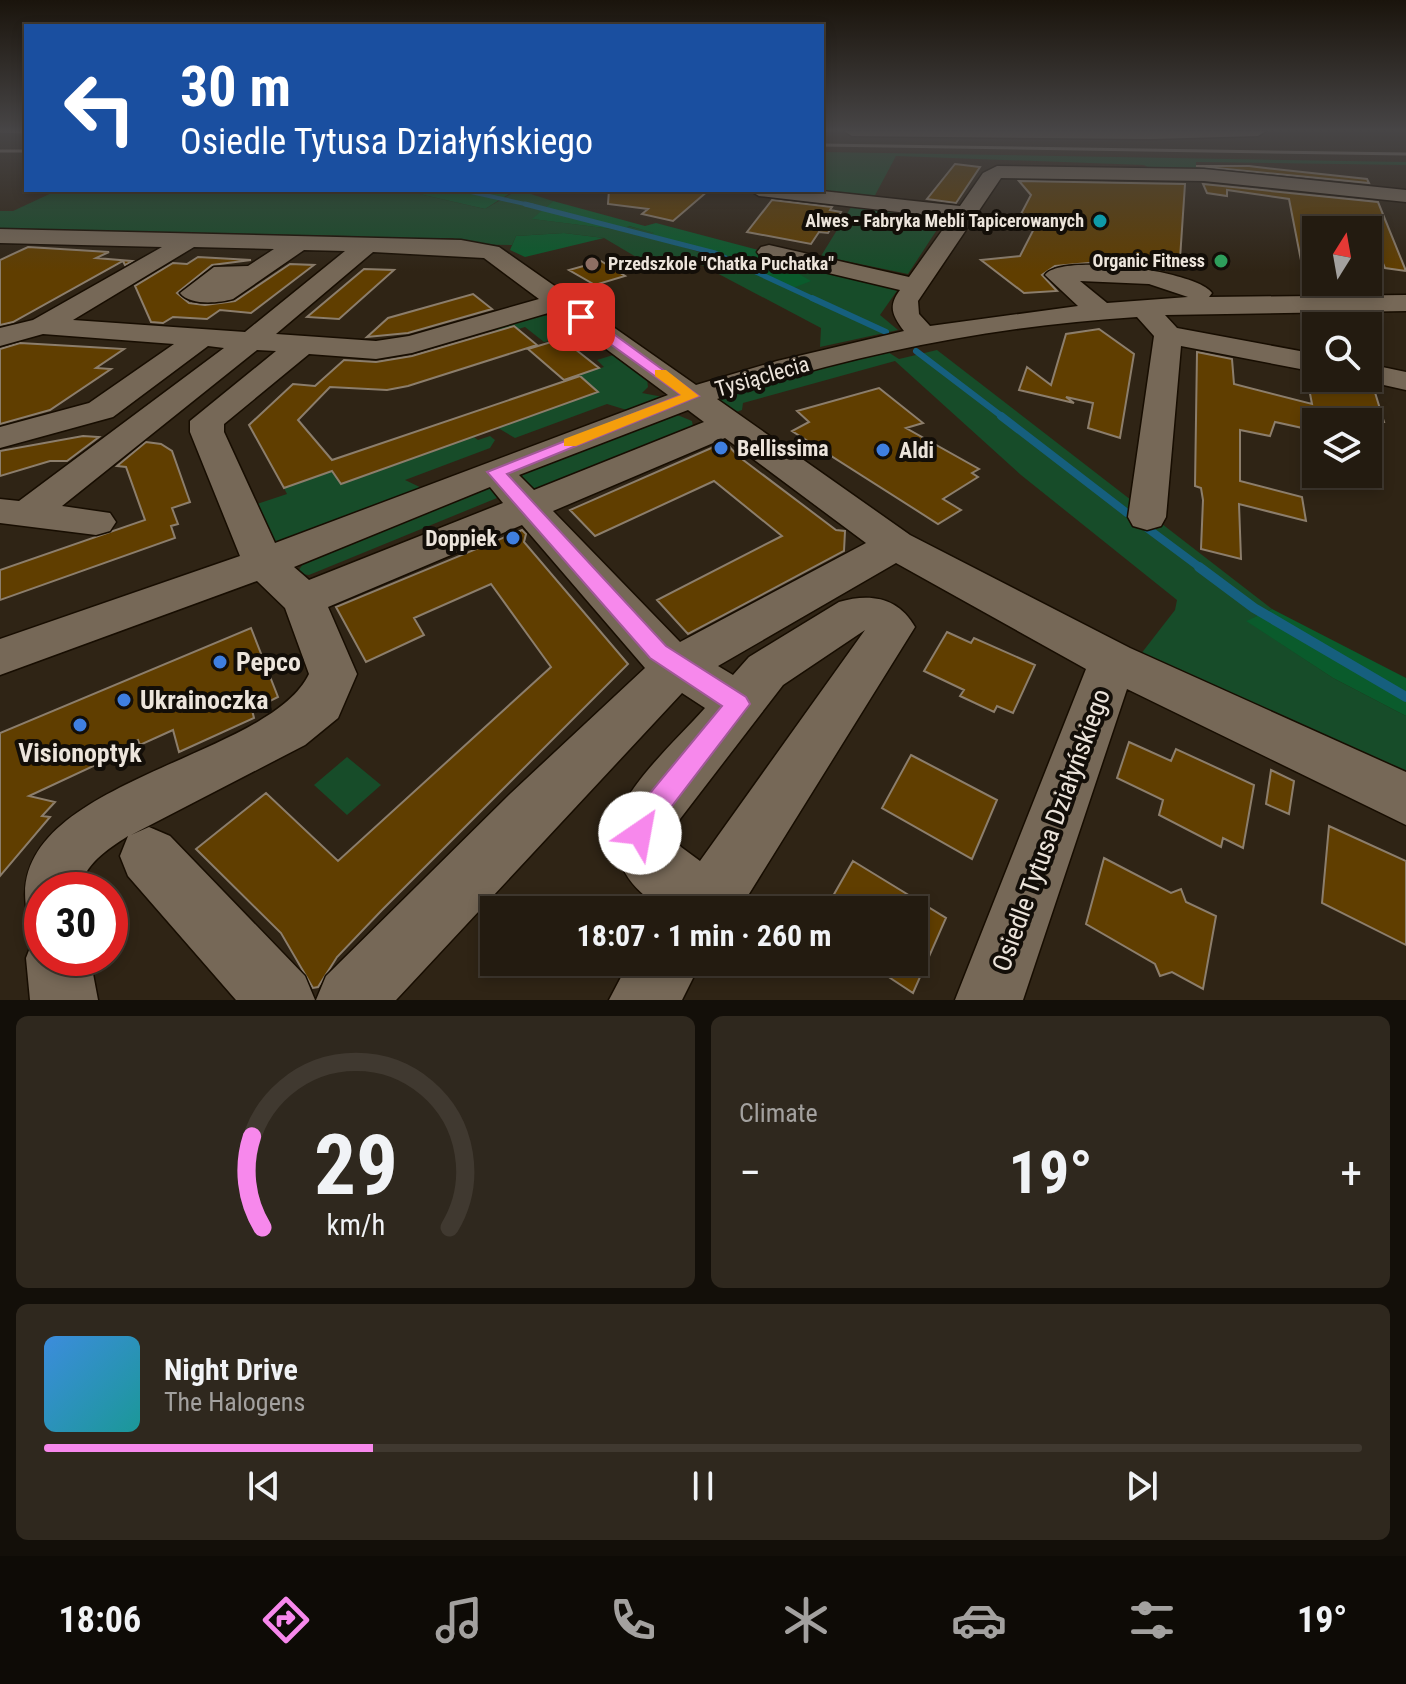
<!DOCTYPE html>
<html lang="en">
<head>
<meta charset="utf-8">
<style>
	body { margin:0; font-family:"Roboto Condensed",sans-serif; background:#2f281e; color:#f1f3f6; height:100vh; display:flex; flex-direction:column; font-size:30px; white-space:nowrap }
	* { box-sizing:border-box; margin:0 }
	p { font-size:26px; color:#a3a19f }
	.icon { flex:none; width:44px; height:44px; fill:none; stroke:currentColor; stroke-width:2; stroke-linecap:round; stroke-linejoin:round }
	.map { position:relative; height:1000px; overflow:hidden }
	.drawer { display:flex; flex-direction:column; gap:16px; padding:16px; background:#130f09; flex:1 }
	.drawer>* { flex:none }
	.banner { position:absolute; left:24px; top:24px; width:800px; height:168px; border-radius:0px; box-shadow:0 4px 12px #0003,0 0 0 2px #403930; background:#1a4fa0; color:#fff; overflow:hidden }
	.needle { width:52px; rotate:11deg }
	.controls { position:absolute; left:1302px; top:216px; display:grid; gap:16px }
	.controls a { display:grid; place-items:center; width:80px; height:80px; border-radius:0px; background:#231b10; box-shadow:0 4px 12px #0003,0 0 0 2px #403930; font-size:40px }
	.speed { position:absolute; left:24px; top:872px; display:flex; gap:16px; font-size:40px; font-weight:700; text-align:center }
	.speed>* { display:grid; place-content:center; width:104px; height:104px; border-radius:50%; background:#231b10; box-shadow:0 4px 12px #0003,0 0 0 2px #403930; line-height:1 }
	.speed .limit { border:12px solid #d22; background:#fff; color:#111 }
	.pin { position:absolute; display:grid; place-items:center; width:68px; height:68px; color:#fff; margin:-34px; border-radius:16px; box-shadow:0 4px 12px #0006 }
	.me { position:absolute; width:88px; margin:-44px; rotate:33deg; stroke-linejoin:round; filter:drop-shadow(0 0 6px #0008) }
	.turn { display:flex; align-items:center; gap:28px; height:168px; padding:0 24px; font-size:36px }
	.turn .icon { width:104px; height:104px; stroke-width:2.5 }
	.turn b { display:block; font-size:56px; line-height:68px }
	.big { font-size:60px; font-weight:700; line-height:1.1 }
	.drawer .widget { flex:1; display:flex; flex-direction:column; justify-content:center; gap:12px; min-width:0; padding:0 28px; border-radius:12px; background:#2f281e }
	.drawer .dial { align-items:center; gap:0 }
	.dial svg { height:208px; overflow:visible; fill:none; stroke:#403930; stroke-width:7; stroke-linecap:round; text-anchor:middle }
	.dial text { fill:#f1f3f6; stroke:none }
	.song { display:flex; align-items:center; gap:24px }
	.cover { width:96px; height:96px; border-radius:12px; background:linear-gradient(135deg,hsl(210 70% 55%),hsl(180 70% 35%)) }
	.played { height:8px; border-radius:4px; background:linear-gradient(90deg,#f788ec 25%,#403930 25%) }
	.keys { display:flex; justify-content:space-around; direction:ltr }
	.heat { display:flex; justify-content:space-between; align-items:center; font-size:44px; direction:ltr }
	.drawer .tiles { flex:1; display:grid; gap:16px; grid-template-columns:1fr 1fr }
	.widget:last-child { grid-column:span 2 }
	.trip { position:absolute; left:480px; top:896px; width:448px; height:80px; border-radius:0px; background:#231b10; box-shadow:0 4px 12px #0003,0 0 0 2px #403930; font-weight:700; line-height:80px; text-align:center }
	.tabs { display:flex; height:128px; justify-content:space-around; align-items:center; background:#0e0b06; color:#a3a19f }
	.tabs .icon { width:56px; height:56px }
	.tabs .selected { color:#f788ec }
	.tabs b { font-size:36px; color:#f1f3f6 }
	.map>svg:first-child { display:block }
	.green { fill:#174c29 }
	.forest { fill:#0a5b2c }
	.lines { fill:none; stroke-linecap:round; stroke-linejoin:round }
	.stream-far4 { stroke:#165f7e; stroke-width:4 }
	.stream-far3 { stroke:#165f7e; stroke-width:5 }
	.stream-far2 { stroke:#165f7e; stroke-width:6 }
	.stream-far1 { stroke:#165f7e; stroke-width:8 }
	.stream { stroke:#165f7e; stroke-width:10 }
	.building { fill:#603e00; stroke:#8c7e6c; stroke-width:2 }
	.minor-casing { stroke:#170d01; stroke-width:3 }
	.minor { fill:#766857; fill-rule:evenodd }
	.rail { stroke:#857b6f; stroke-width:3 }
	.route { fill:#f788ec; stroke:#a15899; stroke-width:2 }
	.slow { fill:#f59e0b }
	.culture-dot { fill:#0f9aa8; stroke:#130e08; stroke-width:3 }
	.leisure-dot { fill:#2e9e5b; stroke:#130e08; stroke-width:3 }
	.education-dot { fill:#8d6e63; stroke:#130e08; stroke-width:3 }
	.shop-dot { fill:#3f7fe0; stroke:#130e08; stroke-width:3 }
	.labels { text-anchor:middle; stroke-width:8; stroke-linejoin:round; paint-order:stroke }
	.far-poi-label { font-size:18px; font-weight:bold; fill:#ece4db; stroke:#130e08; text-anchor:end }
	.street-label { font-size:22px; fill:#ece4db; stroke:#130e08 }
	.poi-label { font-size:22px; font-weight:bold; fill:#ece4db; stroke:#130e08; text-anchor:start }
	.near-poi-label { font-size:26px; font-weight:bold; fill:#ece4db; stroke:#130e08; text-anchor:start }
	.near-street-label { font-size:26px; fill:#ece4db; stroke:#130e08 }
</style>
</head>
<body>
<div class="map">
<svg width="1406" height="1000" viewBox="0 0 1406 1000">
	<rect width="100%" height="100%" fill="#2f2415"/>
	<!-- green -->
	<path class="green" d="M822,152L1406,162V165L1196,162V171H1154L1144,165L896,156L873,199L786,190H822Z
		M58,190H402L485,209L518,190L553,201L533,219L620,230L628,226L656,233L648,236L747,267L771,258L901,285L880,315L898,330L820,347L821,328L696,262L660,271L604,238L564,233L516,236L512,245L449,244L454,238L391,240L351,236L0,230V211H13Z
		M853,204L946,216L908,274L821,256Z
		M541,315L562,318L584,334L544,342L525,327L502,334L493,327Z
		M883,349L899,359L937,350L1272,609L1247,621L1333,678L1406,716V785L1137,659L1175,610L1177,600L1021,475L895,361L743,403L742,410L731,414L718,404L721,395Z
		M613,355L647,379L648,387L642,393L663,397L630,411L607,404L515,438L498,428L598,392L578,375L604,367L597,360Z
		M675,414L692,421L693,427L536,489L518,482L527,469Z
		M490,436L495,440L490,448L405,480L426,490L271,544L251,506L287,494L284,488L332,471L342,484L474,437L478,440Z
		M488,487L494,488L497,498L309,575L301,574L299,570L304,562Z
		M347,757L381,785L347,815L314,785Z"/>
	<!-- forest -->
	<path class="forest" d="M402,190H515L485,209Z
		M553,201L645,226L656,223L777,255L772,258L811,281L793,288L717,256L646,236L654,233L629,226L620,230L532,219Z
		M564,233L604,238L525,257L510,250L516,236Z
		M1272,609L1406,678V716L1333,678L1246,621Z"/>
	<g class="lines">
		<!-- stream-far4 -->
		<path class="stream-far4" d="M462,190L534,206"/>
		<!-- stream-far3 -->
		<path class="stream-far3" d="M525,204L715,253L816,300"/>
		<!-- stream-far2 -->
		<path class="stream-far2" d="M812,298L886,332
			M916,351L1004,418"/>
		<!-- stream-far1 -->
		<path class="stream-far1" d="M1001,416L1127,513
			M1147,528L1202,569"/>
		<!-- stream -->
		<path class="stream" d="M1199,567L1254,608L1406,697"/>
	</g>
	<!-- building -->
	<path class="building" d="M955,164L980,167L956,203L927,199Z
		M1196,166H1249L1257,167L1367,179L1369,183Z
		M1019,181L1185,184L1180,259L1166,257L1165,270L1100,262L1055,266L1042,275L1057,291L1024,293L981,260L1020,256L1040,217L1021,214L1031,195Z
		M1203,184L1378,202L1406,271L1385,268L1378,252L1373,251L1368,230H1316V285L1306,286L1289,199L1227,190V196L1207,193Z
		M609,190H709L673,221L642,214L648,209L608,204Z
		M772,200L832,207L830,210L841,212L828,233L819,232L811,244L747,232Z
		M28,247L109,252L96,258L132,261L125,265L123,261L13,322L0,325V260Z
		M198,257L251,260L212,265L177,293L189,303L205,305L235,301L290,264L314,265L251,313L220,310L207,319L173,317L163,323L151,322L135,286L173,263L187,264Z
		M601,261L625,276L595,285L569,270Z
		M364,269L394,270L339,319L307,317Z
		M473,294L492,309L408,333L367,337L388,318Z
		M514,326L537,345L408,386L387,390L330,387L298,420L332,460L580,376L598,392L341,484L332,471L284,488L249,425L293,384L315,386L344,360L376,362L412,356Z
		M1099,329L1134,354L1120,438L1088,428L1093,403L1066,397L1074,403L1019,390L1027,367L1051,385L1066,334Z
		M561,339L575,349L599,368L564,380L528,349Z
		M20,343L90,347L124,349L96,368L111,369L50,410L0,424V349Z
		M1197,352L1232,359L1234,384L1312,404L1306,373L1316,375V378L1373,386L1384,422H1316V431L1275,422L1270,436L1240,430V481L1302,497L1306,521L1239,504L1241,559L1201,549L1203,500L1201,488L1195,486Z
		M879,388L923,423L906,428L979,469L972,473L978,477L943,499L961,510L938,524L792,431L809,422L797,411Z
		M83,436L99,437L67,461H50L0,476V451Z
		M146,442L161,444L172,451L190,502L172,508L178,524L171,526L175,538L0,600V570L145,520L126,467L117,466Z
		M725,442L738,456L836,530L845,531L844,551L688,634L657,600L782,536L714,481L595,536L570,510Z
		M522,530L526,534L524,542L628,664L382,910L337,957L318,987L313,988L281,933L196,849L266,793L338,861L551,667L491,584L414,618L424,635L366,662L336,607Z
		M251,628L278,697L252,710L254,718L179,752L173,730L140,745L138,740L99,758L100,763L29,796L55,802L42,816L50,817L0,876V733Z
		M947,632L971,643L974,638L1035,665L1013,713L997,706L994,712L960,696L964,690L924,671Z
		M1129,742L1171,761L1176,749L1254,785L1243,848L1223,838L1221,847L1159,815L1163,800L1117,778Z
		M911,755L997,800L972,859L882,808Z
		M1271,770L1294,781L1289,814L1266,804Z
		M1329,826L1406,861V945L1322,903Z
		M1104,858L1171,893L1181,889L1186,902L1216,916L1203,989L1172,972L1160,976L1155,964L1086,924Z
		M853,861L946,918L913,993L866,962H914V910H825Z"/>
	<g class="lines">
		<!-- minor casing -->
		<g class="minor-casing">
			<path id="minor" d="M844,131H1266L1258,136L1151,139L852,136Z
				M997,166L1204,169L1406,190V202L1204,181L1001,178L918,301L919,314L930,326L1078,306L1045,275C1060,253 1196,270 1212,293L1209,297L1406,295V311L1165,315L1177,328L1316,354V372L1181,346L1166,517L1161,526L1147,530L1133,526L1128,517L1154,336L1137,317C993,326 853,354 717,399L910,535L1130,648L1406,772V825L1127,689L1023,1000H955L1086,669L896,563L718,666L733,675L749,657L839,602C870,593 898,597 915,627L739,910C721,910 679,915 665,908C623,889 602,843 625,802C643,770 680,736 705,708L682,693L396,1000H316L326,976L510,794L645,668L522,525L328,607L357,674L338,718L305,745L131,835L149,827L170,836L305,976L315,1000H236L128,876L120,856L128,836C106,850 85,864 79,890H42V918L27,912C0,781 268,761 309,674L285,608L257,581L0,675V639L240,556L190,432V421L276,351L257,350L62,506L110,513L116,522L110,531L96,535L0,523V499L19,501L224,348L208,346L113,417L0,448V427L89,403L174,344L43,334L0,346V328L33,320L162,247L0,243V229L461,240L499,247L696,385L777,361L904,331C892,315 888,306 900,290L761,257L757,252L761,247L769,245L909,277L951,218L759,196L749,190H813L960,206L983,173ZM194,247L274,249L248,266L214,267L180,293C190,306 219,303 233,299L304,250L345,251L245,332L73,320ZM373,252L484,258L539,299L409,336L376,341L276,334ZM1080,281L1149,284L1188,297L1107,303ZM555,311L668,395L275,543L224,432V424L309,354L376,359L412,353ZM688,410L704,422L534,490L519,475ZM725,438L866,543L680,642L553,511ZM490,487L503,503L309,580L294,567ZM865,630L700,861L681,847L670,832L783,685Z
				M1368,364L1406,372V390L1357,379L1368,378Z
				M42,932V958H90L98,1000H30L26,958L35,935Z
				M629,962H701L682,1000H609Z"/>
		</g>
		<!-- minor -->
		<use href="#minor" class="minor"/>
		<!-- rail -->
		<path class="rail" d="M0,131L26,132
			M822,145L1406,154
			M0,151H26"/>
	</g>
	<!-- sky -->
	<linearGradient id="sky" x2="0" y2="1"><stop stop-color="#1a140c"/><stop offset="0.48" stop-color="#474546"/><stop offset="1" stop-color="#474546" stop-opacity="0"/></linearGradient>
	<rect width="1406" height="271" fill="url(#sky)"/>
	<!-- route -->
	<path class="route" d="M577,314H586L699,396L507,474L666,646L746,697L750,704L656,827L650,842L640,846L630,842L626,833L636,810L722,706L650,658L487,472L681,395L577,320Z"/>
	<!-- slow -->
	<path class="slow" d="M655,370H666L699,396L576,446H564V439L681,395L655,376Z"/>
	<!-- markers -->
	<circle class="culture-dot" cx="1100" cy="221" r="8"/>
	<circle class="leisure-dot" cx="1221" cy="261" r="8"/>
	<circle class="education-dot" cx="592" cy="264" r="8"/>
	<g class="shop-dot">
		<circle cx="721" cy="448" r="8"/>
		<circle cx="883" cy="450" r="8"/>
		<circle cx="513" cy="538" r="8"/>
		<circle cx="220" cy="662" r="8"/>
		<circle cx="124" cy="700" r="8"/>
		<circle cx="80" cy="725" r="8"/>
	</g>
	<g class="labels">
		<!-- far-poi labels -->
		<g class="far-poi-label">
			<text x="1084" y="227">Alwes - Fabryka Mebli Tapicerowanych</text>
			<text x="1205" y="267">Organic Fitness</text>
			<text x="608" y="270" text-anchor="start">Przedszkole "Chatka Puchatka"</text>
		</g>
		<!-- street labels -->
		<g class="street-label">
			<text transform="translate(762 376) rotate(-16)" y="8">Tysiąclecia</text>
		</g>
		<!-- poi labels -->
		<g class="poi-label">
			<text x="737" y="456">Bellissima</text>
			<text x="899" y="458">Aldi</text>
			<text x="497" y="546" text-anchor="end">Doppiek</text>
		</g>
		<!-- near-poi labels -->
		<g class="near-poi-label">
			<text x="236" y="671">Pepco</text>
			<text x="140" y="709">Ukrainoczka</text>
			<text x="80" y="762" text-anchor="middle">Visionoptyk</text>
		</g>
		<!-- near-street labels -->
		<g class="near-street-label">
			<text transform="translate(1051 830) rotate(-70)" y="9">Osiedle Tytusa Działyńskiego</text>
		</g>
	</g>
</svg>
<div class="controls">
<a><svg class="needle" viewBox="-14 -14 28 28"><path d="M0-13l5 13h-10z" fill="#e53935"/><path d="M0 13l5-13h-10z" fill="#a3a19f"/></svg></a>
<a><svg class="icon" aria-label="search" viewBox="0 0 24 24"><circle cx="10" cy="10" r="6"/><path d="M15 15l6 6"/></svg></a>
<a><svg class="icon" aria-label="layers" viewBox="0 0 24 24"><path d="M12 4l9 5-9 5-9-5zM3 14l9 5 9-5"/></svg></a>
</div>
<div class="speed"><div class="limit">30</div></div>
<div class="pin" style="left:581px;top:317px;background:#d93025"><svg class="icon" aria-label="arrive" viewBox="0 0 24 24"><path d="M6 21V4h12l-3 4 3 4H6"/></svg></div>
<svg class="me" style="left:640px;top:833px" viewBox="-20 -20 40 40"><circle r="19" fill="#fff"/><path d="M0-13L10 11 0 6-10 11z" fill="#f788ec"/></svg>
<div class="trip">18:07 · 1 min · 260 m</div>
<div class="banner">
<div class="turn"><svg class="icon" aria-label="left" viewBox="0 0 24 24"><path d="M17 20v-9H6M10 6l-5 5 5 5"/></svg><div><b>30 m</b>Osiedle Tytusa Działyńskiego</div></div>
</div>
</div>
<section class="drawer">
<div class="tiles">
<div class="widget dial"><svg viewBox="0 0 100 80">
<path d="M14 69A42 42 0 1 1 86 69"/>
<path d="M14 69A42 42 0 0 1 10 34" stroke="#f788ec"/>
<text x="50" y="56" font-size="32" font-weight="700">29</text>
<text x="50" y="72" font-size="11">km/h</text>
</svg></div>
<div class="widget"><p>Climate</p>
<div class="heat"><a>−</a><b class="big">19°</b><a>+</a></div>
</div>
<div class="widget">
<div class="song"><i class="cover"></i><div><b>Night Drive</b><p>The Halogens</p></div></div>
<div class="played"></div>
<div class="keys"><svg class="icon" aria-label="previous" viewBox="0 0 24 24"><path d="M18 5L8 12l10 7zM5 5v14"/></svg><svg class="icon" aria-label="pause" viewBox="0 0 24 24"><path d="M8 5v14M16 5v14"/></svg><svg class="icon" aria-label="next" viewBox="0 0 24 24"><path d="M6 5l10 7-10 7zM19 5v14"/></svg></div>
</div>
</div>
</section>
<nav class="tabs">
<b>18:06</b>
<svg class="icon selected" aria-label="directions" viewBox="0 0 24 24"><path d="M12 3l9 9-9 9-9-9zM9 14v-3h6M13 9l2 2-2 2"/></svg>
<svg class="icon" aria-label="music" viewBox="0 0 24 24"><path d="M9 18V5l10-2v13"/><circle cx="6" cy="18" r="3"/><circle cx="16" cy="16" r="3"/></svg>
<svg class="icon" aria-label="phone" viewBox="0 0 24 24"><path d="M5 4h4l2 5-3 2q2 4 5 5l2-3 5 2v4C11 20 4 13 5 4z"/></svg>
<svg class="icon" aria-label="climate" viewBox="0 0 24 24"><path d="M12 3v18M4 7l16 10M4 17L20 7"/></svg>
<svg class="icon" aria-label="car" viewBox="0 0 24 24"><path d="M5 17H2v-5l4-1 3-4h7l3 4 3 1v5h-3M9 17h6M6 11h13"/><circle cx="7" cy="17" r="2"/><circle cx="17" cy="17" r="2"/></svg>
<svg class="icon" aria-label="filters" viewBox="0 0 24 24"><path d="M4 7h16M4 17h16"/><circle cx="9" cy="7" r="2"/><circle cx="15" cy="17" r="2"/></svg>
<b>19°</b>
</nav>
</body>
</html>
